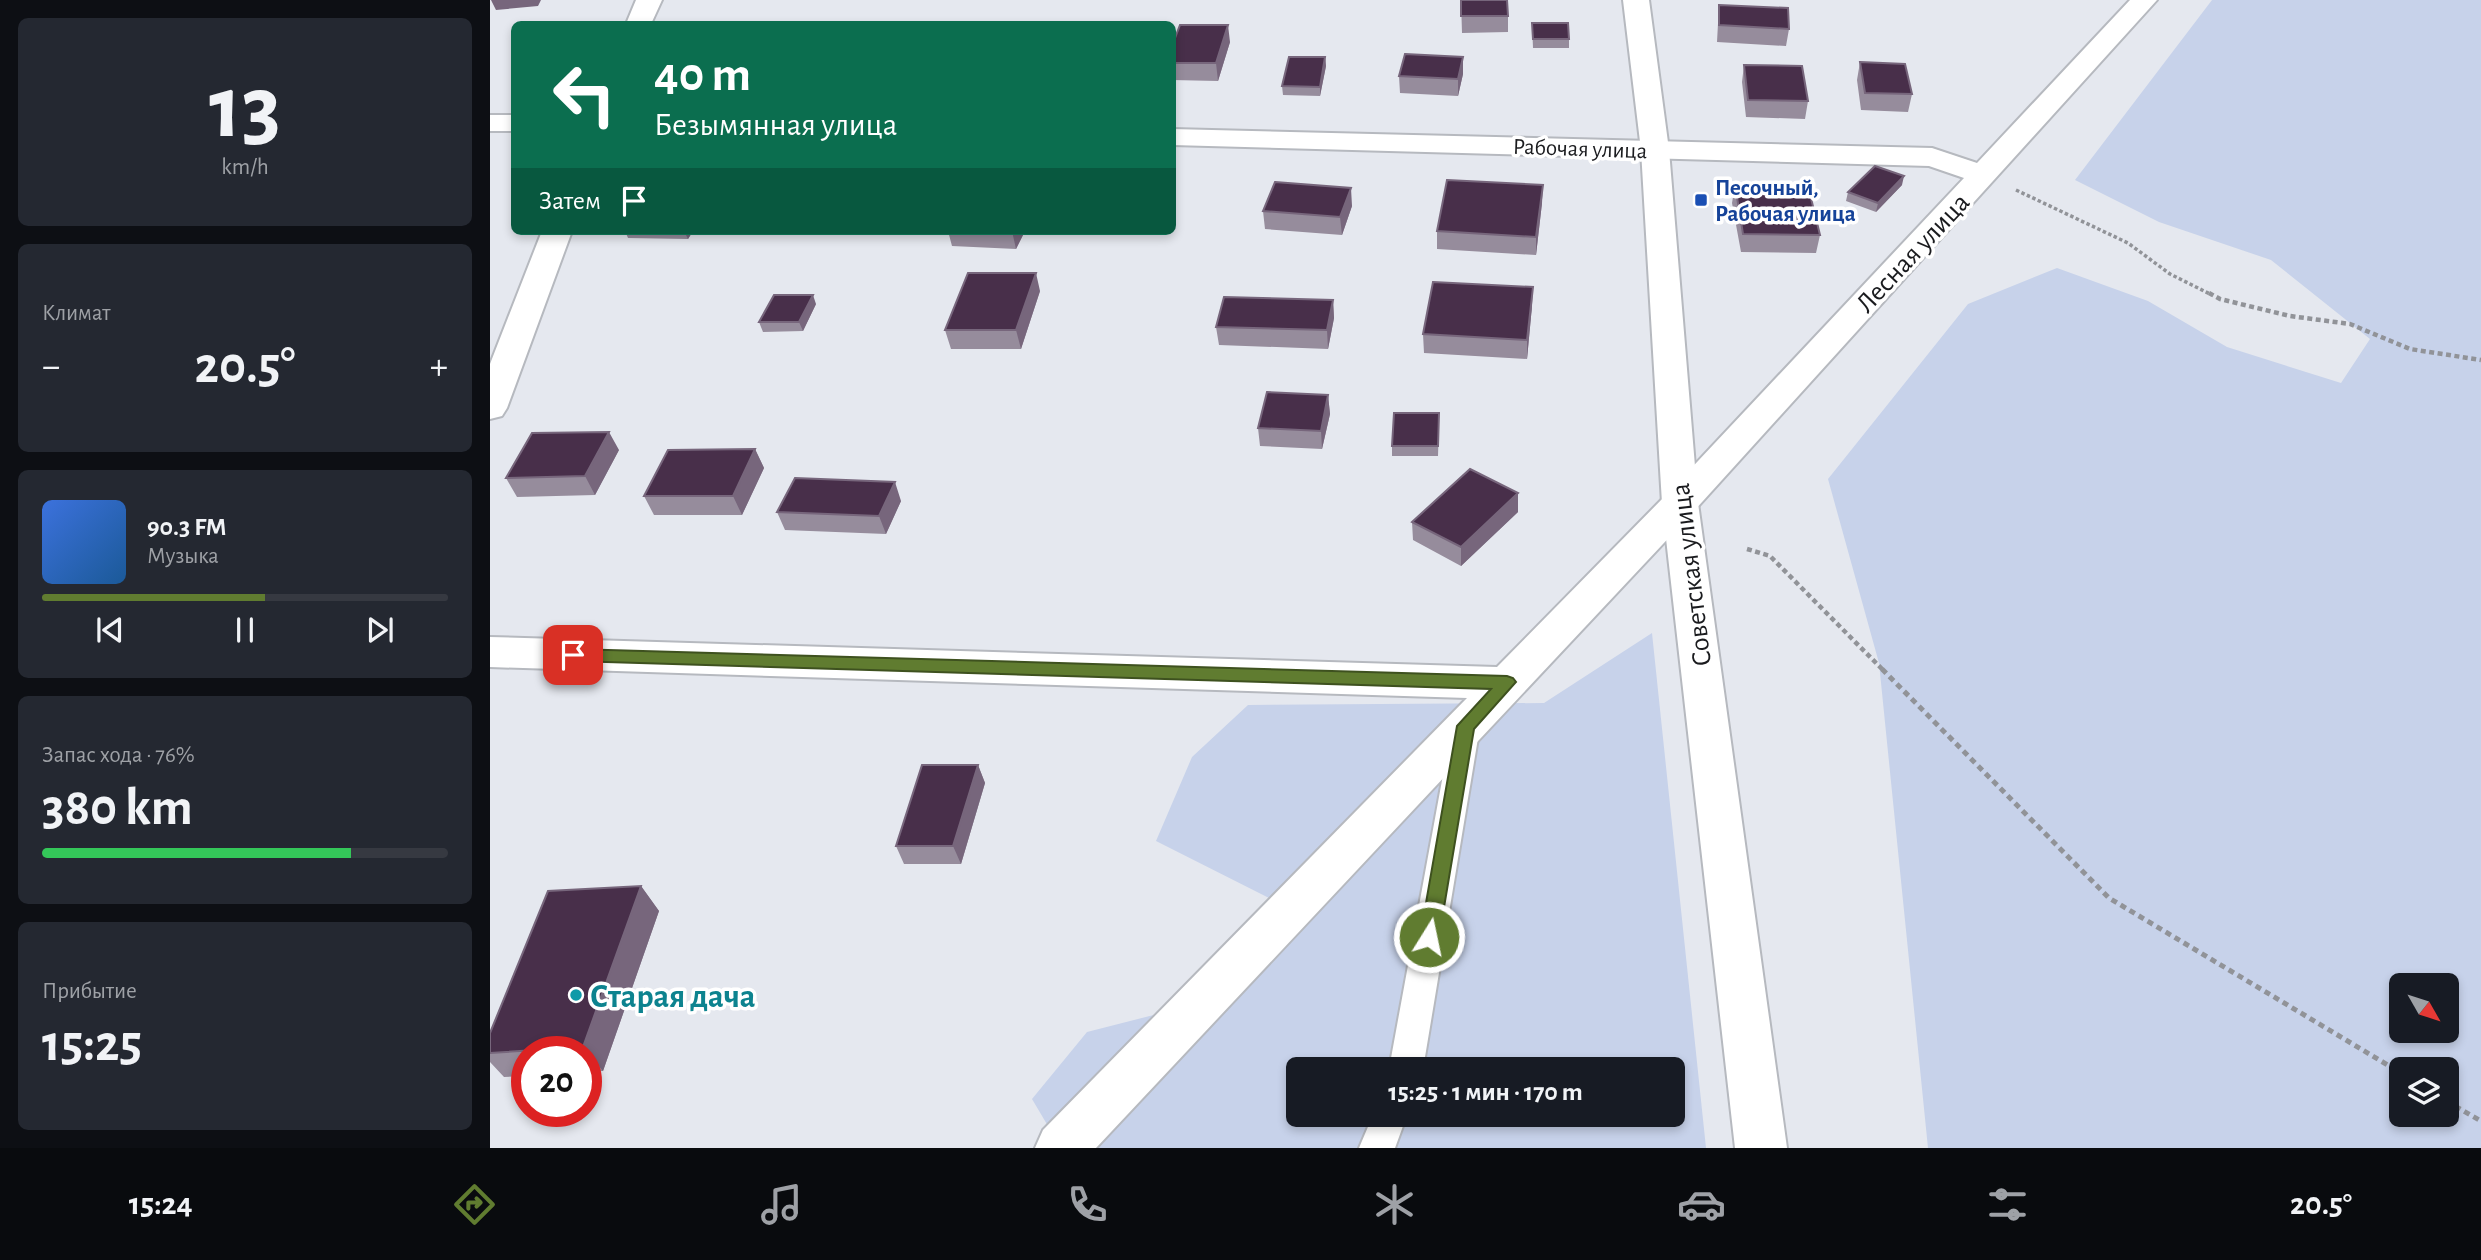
<!DOCTYPE html>
<html lang="ru">
<head>
<meta charset="utf-8">
<style>
	body { margin:0; font-family:"Alegreya Sans",sans-serif; background:#242831; color:#f1f3f6; height:100vh; display:flex; flex-direction:column; font-size:26px; white-space:nowrap }
	* { box-sizing:border-box; margin:0 }
	p { font-size:23px; color:#9ea1a6 }
	.icon { flex:none; width:38px; height:38px; fill:none; stroke:currentColor; stroke-width:2; stroke-linecap:round; stroke-linejoin:round }
	.map { position:relative; flex:1; overflow:hidden }
	.side { display:flex; flex-direction:column; gap:18px; padding:18px; background:#0d0f14; width:490px }
	.side>* { flex:none }
	.top-card { position:absolute; left:21px; top:21px; width:665px; height:214px; border-radius:10px; box-shadow:0 4px 10px #0003; background:#0b6e4f; color:#fff; overflow:hidden }
	.needle { width:46px; rotate:129deg }
	.fabs { position:absolute; left:1899px; top:973px; display:grid; gap:14px }
	.fabs a { display:grid; place-items:center; width:70px; height:70px; border-radius:10px; background:#171b24; box-shadow:0 4px 10px #0003; font-size:35px }
	.speed { position:absolute; left:21px; top:1036px; display:flex; gap:14px; font-size:35px; font-weight:700; text-align:center }
	.speed>* { display:grid; place-content:center; width:91px; height:91px; border-radius:50%; background:#171b24; box-shadow:0 4px 10px #0003; line-height:1 }
	.speed .limit { border:10px solid #d22; background:#fff; color:#111 }
	.pin { position:absolute; display:grid; place-items:center; width:60px; height:60px; color:#fff; margin:-30px; border-radius:14px; box-shadow:0 4px 10px #0006 }
	.me { position:absolute; width:77px; margin:-38px; rotate:10deg; stroke-linejoin:round; filter:drop-shadow(0 0 5px #0008) }
	.turn { display:flex; align-items:center; gap:24px; height:147px; padding:0 28px; font-size:32px }
	.turn .icon { width:91px; height:91px; stroke-width:2.5 }
	.turn b { display:block; font-size:49px; line-height:60px }
	.then { display:flex; align-items:center; height:66px; padding:0 28px; background:#0003; gap:14px; font-size:26px }
	.big { font-size:52px; font-weight:700; line-height:1.1 }
	.side .widget { flex:1; display:flex; flex-direction:column; justify-content:center; gap:10px; min-width:0; padding:0 24px; border-radius:10px; background:#242831 }
	.side .dial { align-items:center; gap:0 }
	.dial b { font-size:91px; line-height:1 }
	.song { display:flex; align-items:center; gap:21px }
	.cover { width:84px; height:84px; border-radius:10px; background:linear-gradient(135deg,hsl(220 70% 55%),hsl(210 70% 35%)) }
	.played { height:7px; border-radius:4px; background:linear-gradient(90deg,#607c30 55%,#363941 55%) }
	.keys { display:flex; justify-content:space-around; direction:ltr }
	.heat { display:flex; justify-content:space-between; align-items:center; font-size:38px; direction:ltr }
	.charge { height:10px; border-radius:5px; background:linear-gradient(90deg,#34c759 76%,#363941 0) }
	.trip { position:absolute; left:796px; top:1057px; width:399px; height:70px; border-radius:10px; background:#171b24; box-shadow:0 4px 10px #0003; font-weight:700; line-height:70px; text-align:center }
	.dock { display:flex; height:112px; justify-content:space-around; align-items:center; background:#090b0e; color:#9ea1a6 }
	.dock .icon { width:49px; height:49px }
	.dock .active { color:#607c30 }
	.dock b { font-size:32px; color:#f1f3f6 }
	main { display:flex; flex:1; min-height:0 }
	.map>svg:first-child { display:block }
	.green { fill:#c7d2ea; fill-rule:evenodd }
	.lines { fill:none; stroke-linecap:round; stroke-linejoin:round }
	.service-casing { stroke:#b6b9bf; stroke-width:4 }
	.minor-casing { stroke:#b6b9bf; stroke-width:4 }
	.secondary-casing { stroke:#b6b9bf; stroke-width:4 }
	.path-far2 { stroke:#919398; stroke-width:3.5; stroke-dasharray:3.5 2.5; stroke-linecap:butt }
	.path-far1 { stroke:#919398; stroke-width:4.5; stroke-dasharray:5 3.5; stroke-linecap:butt }
	.path { stroke:#919398; stroke-width:5; stroke-dasharray:6 4.5; stroke-linecap:butt }
	.service { fill:#fff; fill-rule:evenodd }
	.minor { fill:#fff; fill-rule:evenodd }
	.secondary { fill:#fff; fill-rule:evenodd }
	.wall { fill:#968c9c }
	.shaded-wall { fill:#77667c }
	.building { fill:#482f4a; stroke:#77667c; stroke-width:2 }
	.route { fill:#607c30; stroke:#3e511f; stroke-width:2 }
	.transit-dot { fill:#1a4fb4; stroke:#fff; stroke-width:2.5 }
	.culture-dot { fill:#0f9aa8; stroke:#fff; stroke-width:2.5 }
	.labels { text-anchor:middle; stroke-width:7; stroke-linejoin:round; paint-order:stroke }
	.far-street-label { font-size:23px; fill:#1a1b1e; stroke:#fff }
	.far-transit-label { font-size:23px; font-weight:bold; fill:#164399; stroke:#fff; text-anchor:start }
	.street-label { font-size:28px; fill:#1a1b1e; stroke:#fff }
	.near-culture-label { font-size:33px; font-weight:bold; fill:#0d838f; stroke:#fff; text-anchor:start }
</style>
</head>
<body>
<main>
<section class="side">
<div class="widget dial"><b>13</b><p>km/h</p></div>
<div class="widget"><p>Климат</p>
<div class="heat"><a>−</a><b class="big">20.5°</b><a>+</a></div>
</div>
<div class="widget">
<div class="song"><i class="cover"></i><div><b>90.3 FM</b><p>Музыка</p></div></div>
<div class="played"></div>
<div class="keys"><svg class="icon" aria-label="previous" viewBox="0 0 24 24"><path d="M18 5L8 12l10 7zM5 5v14"/></svg><svg class="icon" aria-label="pause" viewBox="0 0 24 24"><path d="M8 5v14M16 5v14"/></svg><svg class="icon" aria-label="next" viewBox="0 0 24 24"><path d="M6 5l10 7-10 7zM19 5v14"/></svg></div>
</div>
<div class="widget"><p>Запас хода · 76%</p><b class="big">380 km</b><div class="charge"></div></div>
<div class="widget"><p>Прибытие</p><b class="big">15:25</b></div>
</section>
<div class="map">
<svg width="1991" height="1148" viewBox="0 0 1991 1148">
	<rect width="100%" height="100%" fill="#e5e8ef"/>
	<!-- green -->
	<path class="green" d="M1722,0H1991V1148H1438L1389,663L1338,479L1478,304L1567,268L1658,301L1737,347L1851,383L1880,339L1781,260L1669,222L1585,180ZM1911,985H1956V1031H1911ZM1911,1069H1956V1115H1911Z
		M1162,633L1216,1148H571L542,1099L597,1032L738,996L781,899L666,841L702,757L758,705L1054,703ZM808,1069H1183V1115H808Z"/>
	<g class="lines">
		<!-- service casing -->
		<g class="service-casing">
			<path id="service" d="M976,715L986,718L990,726L933,1069H899L962,726L966,718Z
				M883,1115H917L905,1148H869Z"/>
		</g>
		<!-- minor casing -->
		<g class="minor-casing">
			<path id="minor" d="M146,0H172L161,24H136Z
				M1640,0H1667L1203,512L606,1148H545L553,1130L977,698L0,667V637L1007,667L1177,494L1474,178L1439,166L682,145V129L1442,148L1487,163Z
				M0,115H24V131H0Z
				M52,231H82L17,408L12,416L0,419V364Z"/>
		</g>
		<!-- secondary casing -->
		<g class="secondary-casing">
			<path id="secondary" d="M1133,0H1159L1179,150L1208,503L1297,1148H1245L1172,503L1151,150Z"/>
		</g>
		<!-- path-far2 -->
		<path class="path-far2" d="M1526,190L1638,243L1680,274L1722,295"/>
		<!-- path-far1 -->
		<path class="path-far1" d="M1719,293L1730,299L1800,316L1860,324L1920,349L1991,360
			M1257,549L1280,556L1393,670"/>
		<!-- path -->
		<path class="path" d="M1392,669L1619,898L1911,1073
			M1956,1101L1991,1121"/>
		<!-- service -->
		<use href="#service" class="service"/>
		<!-- minor -->
		<use href="#minor" class="minor"/>
		<!-- secondary -->
		<use href="#secondary" class="secondary"/>
	</g>
	<!-- wall -->
	<path class="wall" d="M971,0L1018,16V32L972,33Z
		M1229,5L1299,29L1296,46L1227,42Z
		M1042,23L1079,39V48H1043Z
		M740,42L728,81L682,80V46Z
		M835,57L836,66L830,96L793,95L792,86Z
		M973,57V74L968,96L910,93L909,76Z
		M1370,62L1422,94L1418,112L1371,110L1367,80Z
		M1254,65L1318,101L1315,119L1256,117L1252,82Z
		M1245,185L1330,235L1326,253L1251,252L1242,203Z
		M1412,185L1386,212L1356,201L1358,192Z
		M1052,203L1046,255L947,249V231Z
		M862,206L852,235L775,229L773,211Z
		M135,231H203L198,239L138,238Z
		M458,231H535L526,249L462,246Z
		M550,291L531,349H461L455,330Z
		M843,300L844,318L838,349L729,345L726,327Z
		M326,304L313,331L273,332L269,322Z
		M1042,306L1037,359L934,353L933,334Z
		M838,395L840,414L832,449L770,446L768,428Z
		M949,423L948,456H902V446Z
		M265,449L274,468L252,515H164L154,496Z
		M129,450L105,495L27,497L16,478Z
		M411,501L396,534L295,530L287,512Z
		M1028,512L971,566L923,540L922,522Z
		M488,765L495,783L471,864H414L406,846Z
		M151,886L169,911L113,1071L96,1072V1052H37V1076L14,1077L0,1062V1033Z"/>
	<!-- shaded-wall -->
	<path class="shaded-wall" d="M1,0H51L48,6L6,10Z
		M738,25L740,42L728,81L726,63Z
		M835,57L836,66L830,96V87Z
		M973,57V74L968,96V79Z
		M1414,176L1412,185L1386,212L1388,203Z
		M1053,185L1052,203L1046,255V237Z
		M861,188L862,206L852,235L850,217Z
		M194,231H203L198,239Z
		M522,231H535L526,249Z
		M546,273L550,291L531,349L526,330Z
		M1043,287L1042,306L1037,359V340Z
		M323,295L326,304L313,331L309,322Z
		M843,300L844,318L838,349L837,330Z
		M838,395L840,414L832,449L831,431Z
		M119,432L129,450L105,495L95,476Z
		M265,449L274,468L252,515L243,496Z
		M405,482L411,501L396,534L389,516Z
		M1028,493V512L971,566V547Z
		M488,765L495,783L471,864L463,846Z
		M151,886L169,911L113,1071L93,1047Z"/>
	<!-- building -->
	<path class="building" d="M971,0H1017L1018,16H971Z
		M1229,5L1298,8L1299,29L1229,25Z
		M1042,23H1078L1079,39H1043Z
		M690,25H738L726,63H682V46Z
		M915,54L973,57L968,79L909,76Z
		M799,57H835L830,87L792,86Z
		M1370,62L1415,64L1422,94L1375,93Z
		M1254,65L1312,66L1318,101L1258,100Z
		M1385,166L1414,176L1388,203L1358,192Z
		M957,180L1053,185L1046,237L947,231Z
		M785,182L861,188L850,217L773,211Z
		M1245,185L1318,186L1330,235L1253,234Z
		M478,273H546L526,330H455Z
		M943,282L1043,287L1037,340L933,334Z
		M284,295H323L309,322H269Z
		M734,297L843,300L837,330L726,327Z
		M777,392L838,395L831,431L768,428Z
		M904,413H949L948,446H902Z
		M119,432L95,476L16,478L42,433Z
		M265,449L243,496H154L178,450Z
		M980,469L1028,493L971,547L922,522Z
		M305,478L405,482L389,516L287,512Z
		M432,765H488L463,846H406Z
		M151,886L93,1047L0,1053V1033L58,891Z"/>
	<!-- route -->
	<path class="route" d="M83,649L1017,676L1023,678L1026,682L984,729L949,937L946,943L939,946L933,943L930,937L967,726L1001,689L83,661L75,655Z"/>
	<!-- markers -->
	<rect class="transit-dot" x="1204" y="193" width="14" height="14" rx="3.5"/>
	<circle class="culture-dot" cx="86" cy="995" r="7"/>
	<g class="labels">
		<!-- far-street labels -->
		<g class="far-street-label">
			<text transform="translate(1090 148) rotate(2)" y="8">Рабочая улица</text>
		</g>
		<!-- far-transit labels -->
		<g class="far-transit-label">
			<text x="1225" y="195">Песочный,<tspan x="1225" dy="26">Рабочая улица</tspan></text>
		</g>
		<!-- street labels -->
		<g class="street-label">
			<text transform="translate(1422 252) rotate(-47)" y="10">Лесная улица</text>
			<text transform="translate(1200 575) rotate(-97)" y="10">Советская улица</text>
		</g>
		<!-- near-culture labels -->
		<g class="near-culture-label">
			<text x="100" y="1007">Старая дача</text>
		</g>
	</g>
</svg>
<div class="fabs">
<a><svg class="needle" viewBox="-14 -14 28 28"><path d="M0-13l5 13h-10z" fill="#e53935"/><path d="M0 13l5-13h-10z" fill="#9ea1a6"/></svg></a>
<a><svg class="icon" aria-label="layers" viewBox="0 0 24 24"><path d="M12 4l9 5-9 5-9-5zM3 14l9 5 9-5"/></svg></a>
</div>
<div class="speed"><div class="limit">20</div></div>
<div class="pin" style="left:83px;top:655px;background:#d93025"><svg class="icon" aria-label="arrive" viewBox="0 0 24 24"><path d="M6 21V4h12l-3 4 3 4H6"/></svg></div>
<svg class="me" style="left:939px;top:937px" viewBox="-20 -20 40 40"><circle r="17" fill="#607c30" stroke="#fff" stroke-width="3"/><path d="M0-11L8 9 0 5-8 9z" fill="#fff"/></svg>
<div class="trip">15:25 · 1 мин · 170 m</div>
<div class="top-card">
<div class="turn"><svg class="icon" aria-label="left" viewBox="0 0 24 24"><path d="M17 20v-9H6M10 6l-5 5 5 5"/></svg><div><b>40 m</b>Безымянная улица</div></div>
<div class="then">Затем<svg class="icon" aria-label="arrive" viewBox="0 0 24 24"><path d="M6 21V4h12l-3 4 3 4H6"/></svg></div>
</div>
</div>
</main>
<nav class="dock">
<b>15:24</b>
<svg class="icon active" aria-label="directions" viewBox="0 0 24 24"><path d="M12 3l9 9-9 9-9-9zM9 14v-3h6M13 9l2 2-2 2"/></svg>
<svg class="icon" aria-label="music" viewBox="0 0 24 24"><path d="M9 18V5l10-2v13"/><circle cx="6" cy="18" r="3"/><circle cx="16" cy="16" r="3"/></svg>
<svg class="icon" aria-label="phone" viewBox="0 0 24 24"><path d="M5 4h4l2 5-3 2q2 4 5 5l2-3 5 2v4C11 20 4 13 5 4z"/></svg>
<svg class="icon" aria-label="climate" viewBox="0 0 24 24"><path d="M12 3v18M4 7l16 10M4 17L20 7"/></svg>
<svg class="icon" aria-label="car" viewBox="0 0 24 24"><path d="M5 17H2v-5l4-1 3-4h7l3 4 3 1v5h-3M9 17h6M6 11h13"/><circle cx="7" cy="17" r="2"/><circle cx="17" cy="17" r="2"/></svg>
<svg class="icon" aria-label="filters" viewBox="0 0 24 24"><path d="M4 7h16M4 17h16"/><circle cx="9" cy="7" r="2"/><circle cx="15" cy="17" r="2"/></svg>
<b>20.5°</b>
</nav>
</body>
</html>
